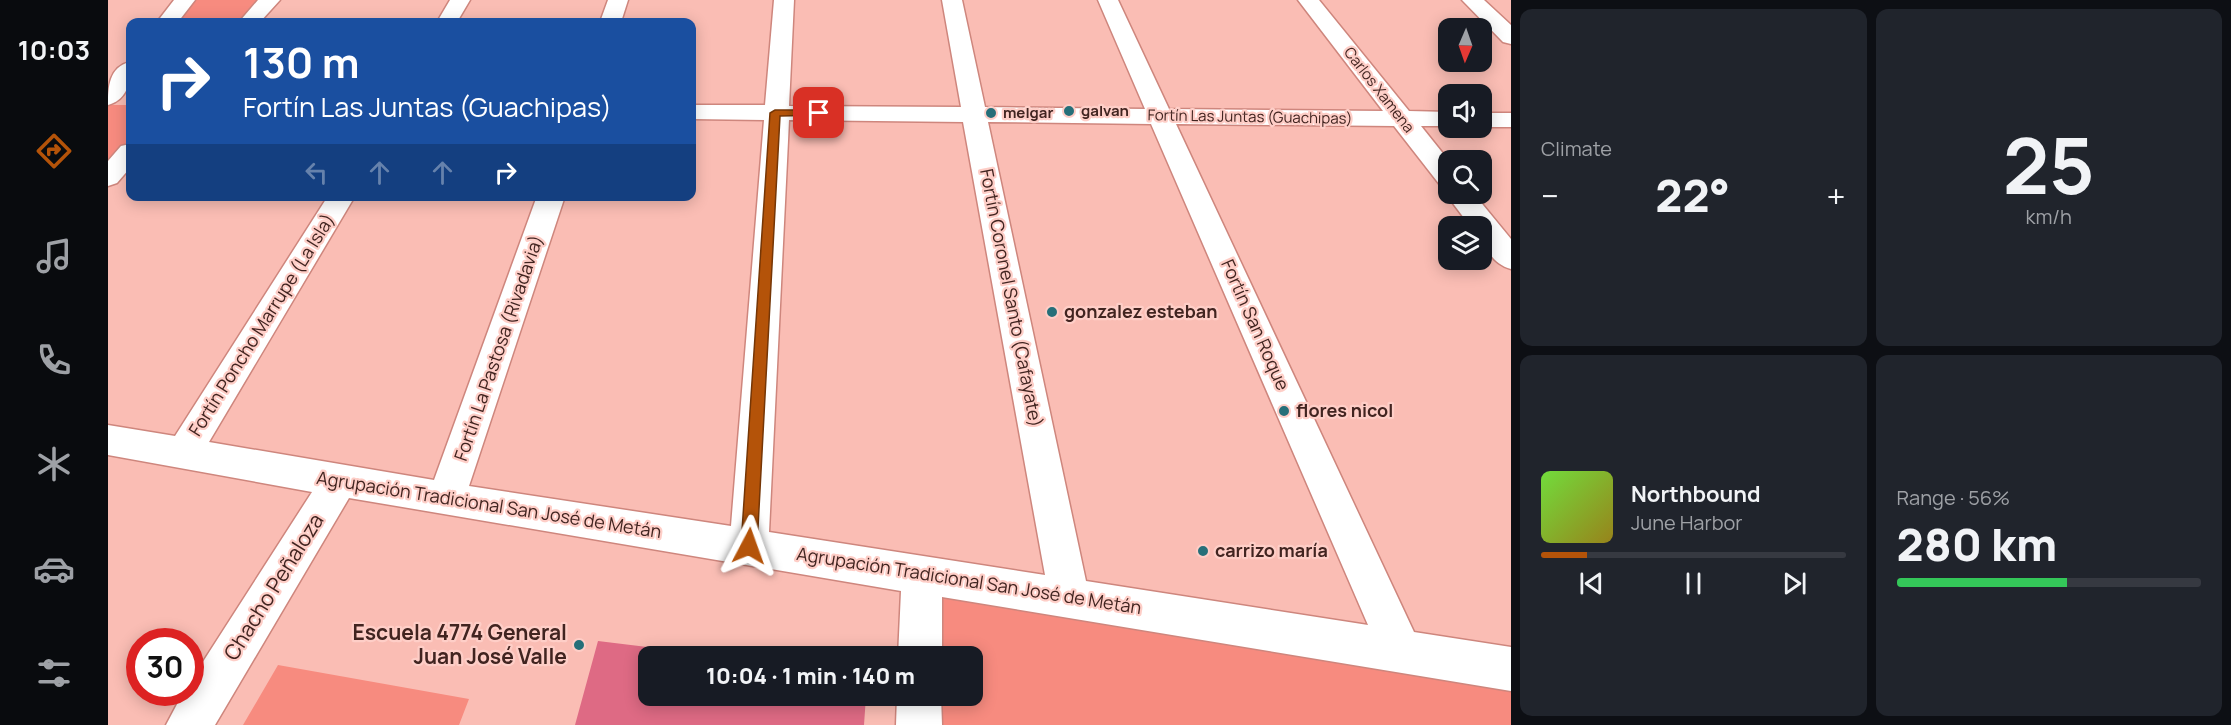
<!DOCTYPE html>
<html lang="en">
<head>
<meta charset="utf-8">
<style>
	body { margin:0; font-family:Manrope,sans-serif; background:#20242c; color:#f1f3f6; height:100vh; display:flex; flex-direction:column; font-size:22px; white-space:nowrap }
	* { box-sizing:border-box; margin:0 }
	p { font-size:20px; color:#9ea1a6 }
	.icon { flex:none; width:33px; height:33px; fill:none; stroke:currentColor; stroke-width:2; stroke-linecap:round; stroke-linejoin:round }
	.map { position:relative; flex:1; overflow:hidden }
	.sheet { display:flex; flex-direction:column; gap:9px; padding:9px; background:#0d0f14; width:720px }
	.sheet>* { flex:none }
	.top-card { position:absolute; left:18px; top:18px; width:570px; height:183px; border-radius:12px; box-shadow:0 3px 15px #0003; background:#1a4fa0; color:#fff; overflow:hidden }
	.needle { width:39px; rotate:182deg }
	.buttons { position:absolute; left:1330px; top:18px; display:grid; gap:12px }
	.buttons a { display:grid; place-items:center; width:54px; height:54px; border-radius:12px; background:#171b24; box-shadow:0 3px 15px #0003; font-size:30px }
	.speed { position:absolute; left:18px; top:628px; display:flex; gap:12px; font-size:30px; font-weight:700; text-align:center }
	.speed>* { display:grid; place-content:center; width:78px; height:78px; border-radius:50%; background:#171b24; box-shadow:0 3px 15px #0003; line-height:1 }
	.speed .limit { border:9px solid #d22; background:#fff; color:#111 }
	.pin { position:absolute; display:grid; place-items:center; width:51px; height:51px; color:#fff; margin:-26px; border-radius:12px; box-shadow:0 3px 9px #0006 }
	.me { position:absolute; width:66px; margin:-33px; rotate:4deg; stroke-linejoin:round; filter:drop-shadow(0 0 4px #0008) }
	.turn { display:flex; align-items:center; gap:21px; height:126px; padding:0 18px; font-size:27px }
	.turn .icon { width:78px; height:78px; stroke-width:2.5 }
	.turn b { display:block; font-size:42px; line-height:51px }
	.lanes { display:flex; align-items:center; height:57px; padding:0 18px; background:#0003; justify-content:center; gap:30px; direction:ltr }
	.lanes .off { opacity:.35 }
	.big { font-size:45px; font-weight:800; line-height:1.1 }
	.sheet .tile { flex:1; display:flex; flex-direction:column; justify-content:center; gap:9px; min-width:0; padding:0 21px; border-radius:12px; background:#20242c }
	.sheet .dial { align-items:center; gap:0 }
	.dial b { font-size:78px; line-height:1 }
	.song { display:flex; align-items:center; gap:18px }
	.cover { width:72px; height:72px; border-radius:9px; background:linear-gradient(135deg,hsl(100 70% 55%),hsl(50 70% 35%)) }
	.played { height:6px; border-radius:3px; background:linear-gradient(90deg,#b45309 15%,#363941 15%) }
	.keys { display:flex; justify-content:space-around; direction:ltr }
	.heat { display:flex; justify-content:space-between; align-items:center; font-size:33px; direction:ltr }
	.charge { height:9px; border-radius:4px; background:linear-gradient(90deg,#34c759 56%,#363941 0) }
	.sheet .tiles { flex:1; display:grid; gap:9px; grid-template-columns:repeat(2,1fr) }
	.trip { position:absolute; left:530px; top:646px; width:345px; height:60px; border-radius:12px; background:#171b24; box-shadow:0 3px 15px #0003; font-weight:800; line-height:60px; text-align:center }
	main { display:flex; flex:1; min-height:0 }
	.tab-bar { display:flex; flex-direction:column; width:108px; justify-content:space-around; align-items:center; background:#090b0e; color:#9ea1a6 }
	.tab-bar .icon { width:42px; height:42px }
	.tab-bar .selected { color:#b45309 }
	.tab-bar b { font-size:27px; color:#f1f3f6 }
	.map>svg:first-child { display:block }
	.green { fill:#f78b7f }
	.building { fill:#de6a84 }
	.lines { fill:none; stroke-linecap:round; stroke-linejoin:round }
	.street-casing { stroke:#ce867d; stroke-width:3 }
	.secondary-casing { stroke:#ce867d; stroke-width:3 }
	.street { fill:#fff; fill-rule:evenodd }
	.secondary { fill:#fff; fill-rule:evenodd }
	.route { fill:#b45309; stroke:#753606; stroke-width:1.5 }
	.poi-dot { fill:#266f79; stroke:#fecec7; stroke-width:2 }
	.labels { text-anchor:middle; stroke-width:4.5; stroke-linejoin:round; paint-order:stroke }
	.far-street-label { font-size:15px; fill:#412420; stroke:#fecec7 }
	.far-poi-label { font-size:15px; font-weight:bold; fill:#412420; stroke:#fecec7; text-anchor:start }
	.street-label { font-size:18px; fill:#412420; stroke:#fecec7 }
	.poi-label { font-size:18px; font-weight:bold; fill:#412420; stroke:#fecec7; text-anchor:start }
	.near-street-label { font-size:21px; fill:#412420; stroke:#fecec7 }
	.near-poi-label { font-size:21px; font-weight:bold; fill:#412420; stroke:#fecec7; text-anchor:end }
</style>
</head>
<body>
<main>
<nav class="tab-bar">
<b>10:03</b>
<svg class="icon selected" aria-label="directions" viewBox="0 0 24 24"><path d="M12 3l9 9-9 9-9-9zM9 14v-3h6M13 9l2 2-2 2"/></svg>
<svg class="icon" aria-label="music" viewBox="0 0 24 24"><path d="M9 18V5l10-2v13"/><circle cx="6" cy="18" r="3"/><circle cx="16" cy="16" r="3"/></svg>
<svg class="icon" aria-label="phone" viewBox="0 0 24 24"><path d="M5 4h4l2 5-3 2q2 4 5 5l2-3 5 2v4C11 20 4 13 5 4z"/></svg>
<svg class="icon" aria-label="climate" viewBox="0 0 24 24"><path d="M12 3v18M4 7l16 10M4 17L20 7"/></svg>
<svg class="icon" aria-label="car" viewBox="0 0 24 24"><path d="M5 17H2v-5l4-1 3-4h7l3 4 3 1v5h-3M9 17h6M6 11h13"/><circle cx="7" cy="17" r="2"/><circle cx="17" cy="17" r="2"/></svg>
<svg class="icon" aria-label="filters" viewBox="0 0 24 24"><path d="M4 7h16M4 17h16"/><circle cx="9" cy="7" r="2"/><circle cx="15" cy="17" r="2"/></svg>
</nav>
<div class="map">
<svg width="1403" height="725" viewBox="0 0 1403 725">
	<rect width="100%" height="100%" fill="#fabdb4"/>
	<!-- green -->
	<path class="green" d="M82,0H156L135,22H65Z
		M0,105H22V152L0,177Z
		M814,575L1403,670V725H811V696H864V657H812Z
		M170,665L361,699L351,725H135Z"/>
	<!-- building -->
	<path class="building" d="M490,641L621,657H540V696H758L756,725H467Z"/>
	<g class="lines">
		<!-- street casing -->
		<g class="street-casing">
			<path id="street" d="M66,0H87L70,22H49Z
				M342,0H362L349,22H329Z
				M500,0H520L513,22H492Z
				M666,0H686L681,106L853,107L834,0H854L877,107L1037,109L990,0H1010L1061,109L1275,111L1190,0H1211L1301,111L1341,112V126H1313L1341,161V188L1332,185L1286,126L1068,124L1306,632L1403,647V691L834,597V657H790L793,591L241,498L107,725H58L75,693H82V682L204,492L0,455V425L67,436L220,196H247L101,442L326,480L429,196H457L361,486L623,526L656,120L584,119V105H657ZM681,120L855,122L937,575L661,532ZM880,122L1043,124L1260,625L978,581Z
				M1354,0H1376L1403,25V44L1395,42Z
				M22,62C24,79 20,100 0,105C0,87 1,67 22,62Z
				M1374,113H1403V127H1374Z
				M1341,190V194H1366L1403,239V269C1384,264 1374,246 1374,226H1362L1338,194Z
				M789,696H833L834,725H788Z"/>
		</g>
		<!-- secondary casing -->
		<g class="secondary-casing">
			<path id="secondary" d="M150,0H172L152,22H131Z
				M22,144V168L9,183L0,186V161L13,146Z"/>
		</g>
		<!-- street -->
		<use href="#street" class="street"/>
		<!-- secondary -->
		<use href="#secondary" class="secondary"/>
	</g>
	<!-- route -->
	<path class="route" d="M711,110L717,113L715,115L672,116L649,546L646,552L641,554L635,552L633,546L662,113L667,110Z"/>
	<!-- markers -->
	<g class="poi-dot">
		<circle cx="961" cy="111" r="6"/>
		<circle cx="883" cy="113" r="6"/>
		<circle cx="944" cy="312" r="6"/>
		<circle cx="1176" cy="411" r="6"/>
		<circle cx="1095" cy="551" r="6"/>
		<circle cx="471" cy="645" r="6"/>
	</g>
	<g class="labels">
		<!-- far-street labels -->
		<g class="far-street-label">
			<text transform="translate(1271 90) rotate(52)" y="5">Carlos Xamena</text>
			<text transform="translate(1142 117) rotate(1)" y="5">Fortín Las Juntas (Guachipas)</text>
		</g>
		<!-- far-poi labels -->
		<g class="far-poi-label">
			<text x="973" y="116">galvan</text>
			<text x="895" y="118">melgar</text>
		</g>
		<!-- street labels -->
		<g class="street-label">
			<text transform="translate(903 298) rotate(79)" y="6">Fortín Coronel Santo (Cafayate)</text>
			<text transform="translate(154 325) rotate(-58)" y="6">Fortín Poncho Marrupe (La Isla)</text>
			<text transform="translate(1147 325) rotate(66)" y="6">Fortín San Roque</text>
			<text transform="translate(391 348) rotate(-71)" y="6">Fortín La Pastosa (Rivadavia)</text>
			<text transform="translate(381 505) rotate(9)" y="6">Agrupación Tradicional San José de Metán</text>
			<text transform="translate(861 581) rotate(9)" y="6">Agrupación Tradicional San José de Metán</text>
		</g>
		<!-- poi labels -->
		<g class="poi-label">
			<text x="956" y="318">gonzalez esteban</text>
			<text x="1188" y="417">flores nicol</text>
			<text x="1107" y="557">carrizo maría</text>
		</g>
		<!-- near-street labels -->
		<g class="near-street-label">
			<text transform="translate(166 587) rotate(-58)" y="7">Chacho Peñaloza</text>
		</g>
		<!-- near-poi labels -->
		<g class="near-poi-label">
			<text x="459" y="640">Escuela 4774 General<tspan x="459" dy="24">Juan José Valle</tspan></text>
		</g>
	</g>
</svg>
<div class="buttons">
<a><svg class="needle" viewBox="-14 -14 28 28"><path d="M0-13l5 13h-10z" fill="#e53935"/><path d="M0 13l5-13h-10z" fill="#9ea1a6"/></svg></a>
<a><svg class="icon" aria-label="sound" viewBox="0 0 24 24"><path d="M4 9h4l5-4v14l-5-4H4zM17 9q2 3 0 6"/></svg></a>
<a><svg class="icon" aria-label="search" viewBox="0 0 24 24"><circle cx="10" cy="10" r="6"/><path d="M15 15l6 6"/></svg></a>
<a><svg class="icon" aria-label="layers" viewBox="0 0 24 24"><path d="M12 4l9 5-9 5-9-5zM3 14l9 5 9-5"/></svg></a>
</div>
<div class="speed"><div class="limit">30</div></div>
<div class="pin" style="left:711px;top:113px;background:#d93025"><svg class="icon" aria-label="arrive" viewBox="0 0 24 24"><path d="M6 21V4h12l-3 4 3 4H6"/></svg></div>
<svg class="me" style="left:641px;top:546px" viewBox="-20 -20 40 40"><path d="M0-17L14 15 0 8-14 15z" fill="#b45309" stroke="#fff" stroke-width="4"/></svg>
<div class="trip">10:04 · 1 min · 140 m</div>
<div class="top-card">
<div class="turn"><svg class="icon" aria-label="right" viewBox="0 0 24 24"><path d="M7 20v-9h11M14 6l5 5-5 5"/></svg><div><b>130 m</b>Fortín Las Juntas (Guachipas)</div></div>
<div class="lanes"><svg class="icon off" aria-label="left" viewBox="0 0 24 24"><path d="M17 20v-9H6M10 6l-5 5 5 5"/></svg><svg class="icon off" aria-label="ahead" viewBox="0 0 24 24"><path d="M12 20V5M6 11l6-6 6 6"/></svg><svg class="icon off" aria-label="ahead" viewBox="0 0 24 24"><path d="M12 20V5M6 11l6-6 6 6"/></svg><svg class="icon" aria-label="right" viewBox="0 0 24 24"><path d="M7 20v-9h11M14 6l5 5-5 5"/></svg></div>
</div>
</div>
<section class="sheet">
<div class="tiles">
<div class="tile"><p>Climate</p>
<div class="heat"><a>−</a><b class="big">22°</b><a>+</a></div>
</div>
<div class="tile dial"><b>25</b><p>km/h</p></div>
<div class="tile">
<div class="song"><i class="cover"></i><div><b>Northbound</b><p>June Harbor</p></div></div>
<div class="played"></div>
<div class="keys"><svg class="icon" aria-label="previous" viewBox="0 0 24 24"><path d="M18 5L8 12l10 7zM5 5v14"/></svg><svg class="icon" aria-label="pause" viewBox="0 0 24 24"><path d="M8 5v14M16 5v14"/></svg><svg class="icon" aria-label="next" viewBox="0 0 24 24"><path d="M6 5l10 7-10 7zM19 5v14"/></svg></div>
</div>
<div class="tile"><p>Range · 56%</p><b class="big">280 km</b><div class="charge"></div></div>
</div>
</section>
</main>
</body>
</html>
